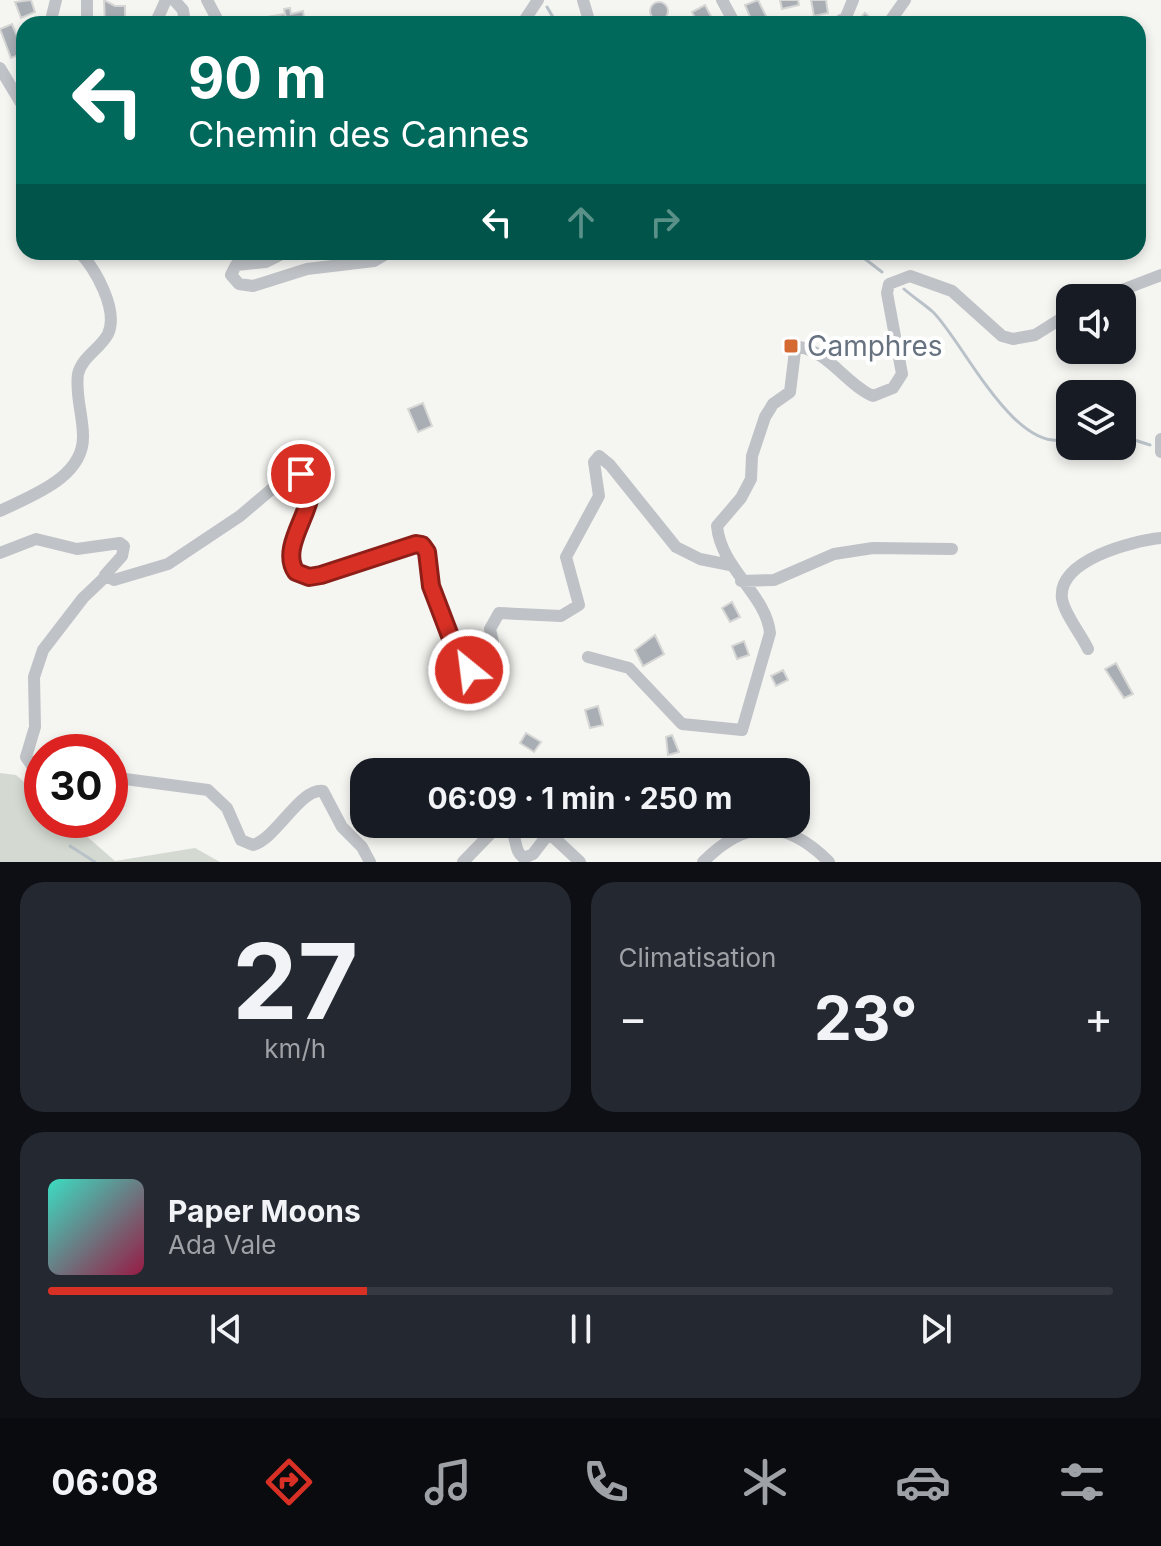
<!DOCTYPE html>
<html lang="fr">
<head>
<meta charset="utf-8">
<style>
	body { margin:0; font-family:Inter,sans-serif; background:#242831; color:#f1f3f6; height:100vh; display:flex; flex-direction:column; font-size:30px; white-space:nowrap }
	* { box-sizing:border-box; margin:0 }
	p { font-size:26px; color:#9ea1a6 }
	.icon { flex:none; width:44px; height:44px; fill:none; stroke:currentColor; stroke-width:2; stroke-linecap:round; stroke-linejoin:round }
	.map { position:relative; height:862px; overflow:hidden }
	.panel { display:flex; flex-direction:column; gap:20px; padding:20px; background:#0d0f14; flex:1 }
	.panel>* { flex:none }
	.guide { position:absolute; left:16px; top:16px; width:1130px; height:244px; border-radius:24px; box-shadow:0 4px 12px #0003; background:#00695c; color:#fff; overflow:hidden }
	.controls { position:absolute; left:1056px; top:284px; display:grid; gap:16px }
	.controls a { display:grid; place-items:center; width:80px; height:80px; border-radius:16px; background:#171b24; box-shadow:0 4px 12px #0003; font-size:40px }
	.speed { position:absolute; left:24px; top:734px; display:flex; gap:16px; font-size:40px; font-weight:700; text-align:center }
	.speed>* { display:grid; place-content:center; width:104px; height:104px; border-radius:50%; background:#171b24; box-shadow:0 4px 12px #0003; line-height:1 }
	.speed .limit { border:12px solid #d22; background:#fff; color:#111 }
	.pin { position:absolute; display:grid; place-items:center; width:68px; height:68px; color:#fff; margin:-34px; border:4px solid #fff; border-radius:50%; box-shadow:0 2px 8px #0007 }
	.me { position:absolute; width:88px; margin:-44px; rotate:331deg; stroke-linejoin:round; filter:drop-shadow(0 0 6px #0008) }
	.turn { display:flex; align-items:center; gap:28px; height:168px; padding:0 40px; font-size:36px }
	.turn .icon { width:104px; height:104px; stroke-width:2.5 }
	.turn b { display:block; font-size:56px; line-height:68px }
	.lanes { display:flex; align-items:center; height:76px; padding:0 40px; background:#0003; justify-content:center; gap:40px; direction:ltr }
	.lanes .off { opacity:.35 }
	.big { font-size:60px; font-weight:700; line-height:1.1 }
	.panel .widget { flex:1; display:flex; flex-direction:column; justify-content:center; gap:12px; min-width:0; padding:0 28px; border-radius:24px; background:#242831 }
	.panel .dial { align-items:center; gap:0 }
	.dial b { font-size:104px; line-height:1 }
	.song { display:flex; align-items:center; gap:24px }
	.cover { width:96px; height:96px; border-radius:12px; background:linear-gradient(135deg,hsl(170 70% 55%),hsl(340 70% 35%)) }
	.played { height:8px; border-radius:4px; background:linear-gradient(90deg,#d93025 30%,#363941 30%) }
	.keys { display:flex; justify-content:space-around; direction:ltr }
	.heat { display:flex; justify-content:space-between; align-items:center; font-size:44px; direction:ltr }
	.panel .tiles { flex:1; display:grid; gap:20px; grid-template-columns:1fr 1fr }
	.widget:last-child { grid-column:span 2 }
	.trip { position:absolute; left:350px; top:758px; width:460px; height:80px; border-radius:24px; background:#171b24; box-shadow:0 4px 12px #0003; font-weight:700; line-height:80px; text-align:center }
	.menu { display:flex; height:128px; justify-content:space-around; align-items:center; background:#090b0e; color:#9ea1a6 }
	.menu .icon { width:56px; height:56px }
	.menu .current { color:#d93025 }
	.menu b { font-size:36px; color:#f1f3f6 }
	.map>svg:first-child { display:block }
	.green { fill:#d4dad2 }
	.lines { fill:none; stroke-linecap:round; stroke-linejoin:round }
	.stream { stroke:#b9c2c8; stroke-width:3 }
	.building { fill:#a9aeb5; stroke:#d6d7d5; stroke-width:2 }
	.minor { stroke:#bfc2c6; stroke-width:12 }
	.route-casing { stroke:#8d1f18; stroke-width:20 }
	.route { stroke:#d93025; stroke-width:14 }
	.poi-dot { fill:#d56932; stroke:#fff; stroke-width:3 }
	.labels { text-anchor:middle; stroke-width:8; stroke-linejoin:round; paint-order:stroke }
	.poi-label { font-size:28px; fill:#677281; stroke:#fff; text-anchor:start }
</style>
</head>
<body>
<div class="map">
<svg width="1161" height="862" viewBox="0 0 1161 862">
	<rect width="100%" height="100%" fill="#f5f5f2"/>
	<!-- green -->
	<path class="green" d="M0,773L16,775L42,798V820H68L115,861L195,848L220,862H0Z"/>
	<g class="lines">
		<!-- stream -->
		<path class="stream" d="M547,7L557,24
			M856,252L882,272
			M904,289C913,297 924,304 933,312C963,341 1016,459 1070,438
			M1122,436L1150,445
			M70,846L95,862"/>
	</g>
	<!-- building -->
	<path class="building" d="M31,0L35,12L21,18L15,2Z
		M104,0L115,6H125V24H105Z
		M758,0L769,22L765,24H753L745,5Z
		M780,0H798L799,5L782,9Z
		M811,0H826L828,13L814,16Z
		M650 11a9 9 0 1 1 18 0a9 9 0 1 1-18 0Z
		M705,5L715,24H698L692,12Z
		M290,8L291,14L303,11L305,24H287L284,9Z
		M865,13L877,24H855Z
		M285,14L287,24H262L261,18Z
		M12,24L24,53L11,58L0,29Z
		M423,403L432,426L418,432L408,409Z
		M732,602L740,617L730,622L722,608Z
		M655,635L664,654L643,666L635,650Z
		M744,641L749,655L737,659L732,646Z
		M1116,663L1133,694L1124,698L1105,669Z
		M783,670L788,680L776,686L771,676Z
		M598,706L603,725L590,728L585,710Z
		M526,733L541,742L534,752L520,743Z
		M672,735L679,752L668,755L666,737Z"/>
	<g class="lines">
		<!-- minor -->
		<path class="minor" d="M174,0L183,10L185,24
			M207,0L217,19L215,24
			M583,0L590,24
			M722,0L735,24
			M50,24L56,0
			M87,24V0
			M155,24L166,0
			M522,24L538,0
			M835,24L846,17L853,0
			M888,24L905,0
			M0,68L24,108
			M286,252L266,262L236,265L231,275L239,284L253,286L307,269L374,261L389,252
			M1101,298L1161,275
			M1161,439V452
			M0,511C30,496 84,478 83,436C83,415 75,395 78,374C82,357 100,349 108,334C119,310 95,268 79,252
			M0,553L36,539L77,549L120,543L124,546L122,556L105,575L114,580L168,564L240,516L286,477L301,474C332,494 275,542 296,572L309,577L321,575L416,544L422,545C432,558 428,573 432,588C440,619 455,671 490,678L498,674L499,669L490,629L499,613L561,616L579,605L566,557L599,496L594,462L599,456L610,465L676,547L700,559L730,565
			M741,581L774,580L834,554L873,548L952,549
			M1088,649C1081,634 1065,615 1062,599C1057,560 1132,541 1161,538
			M588,657L629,668L682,724L742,730L770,633C766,594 721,569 717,526L741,498L751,479L752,456L765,417L773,404L790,392L795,351L799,347C828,351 847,385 873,396L893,388L902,374L887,293L889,284L910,276L952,291L1002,336L1013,339L1035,335L1070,313
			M42,771L33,767L26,757L35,727L34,677L43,650L83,598L105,577
			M110,777L208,790L227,808L241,840L253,845C277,838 300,788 323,791L342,827L362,847L370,862
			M463,862L494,830L507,827C519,835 512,850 524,858L533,854L549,833L580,862
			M703,862C745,819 785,818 829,862"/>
	</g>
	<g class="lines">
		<!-- route casing -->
		<g class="route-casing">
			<path id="route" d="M301,474C332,493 275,542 296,572L309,577L321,575L416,544L422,545L427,552L431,586L455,649L469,670"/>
		</g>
		<!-- route -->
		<use href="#route" class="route"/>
	</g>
	<!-- markers -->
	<rect class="poi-dot" x="783" y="338" width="16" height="16" rx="4"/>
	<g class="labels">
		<!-- poi labels -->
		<g class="poi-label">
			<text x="807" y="356">Camphres</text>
		</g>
	</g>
</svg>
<div class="controls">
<a><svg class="icon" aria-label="sound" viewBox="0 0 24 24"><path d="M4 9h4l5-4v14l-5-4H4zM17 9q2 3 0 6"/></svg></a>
<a><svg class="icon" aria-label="layers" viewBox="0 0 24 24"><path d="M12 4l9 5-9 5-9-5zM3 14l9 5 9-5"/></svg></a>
</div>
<div class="speed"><div class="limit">30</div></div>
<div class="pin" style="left:301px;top:474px;background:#d93025"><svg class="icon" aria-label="arrive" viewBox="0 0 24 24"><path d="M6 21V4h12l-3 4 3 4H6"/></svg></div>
<svg class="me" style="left:469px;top:670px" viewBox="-20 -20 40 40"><circle r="17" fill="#d93025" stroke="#fff" stroke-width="3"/><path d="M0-11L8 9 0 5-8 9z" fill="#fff"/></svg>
<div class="trip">06:09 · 1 min · 250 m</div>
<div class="guide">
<div class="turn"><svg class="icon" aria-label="left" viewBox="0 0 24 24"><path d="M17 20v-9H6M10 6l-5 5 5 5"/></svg><div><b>90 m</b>Chemin des Cannes</div></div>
<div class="lanes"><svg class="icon" aria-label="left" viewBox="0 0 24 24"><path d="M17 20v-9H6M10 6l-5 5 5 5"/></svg><svg class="icon off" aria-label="ahead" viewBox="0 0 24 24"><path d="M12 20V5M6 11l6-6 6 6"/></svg><svg class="icon off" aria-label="right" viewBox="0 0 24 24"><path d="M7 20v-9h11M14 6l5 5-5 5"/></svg></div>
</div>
</div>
<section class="panel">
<div class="tiles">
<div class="widget dial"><b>27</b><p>km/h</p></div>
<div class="widget"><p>Climatisation</p>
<div class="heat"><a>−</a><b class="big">23°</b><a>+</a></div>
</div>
<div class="widget">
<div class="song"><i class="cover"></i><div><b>Paper Moons</b><p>Ada Vale</p></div></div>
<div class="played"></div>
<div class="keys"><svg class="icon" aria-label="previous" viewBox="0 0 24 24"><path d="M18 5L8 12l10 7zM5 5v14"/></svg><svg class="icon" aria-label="pause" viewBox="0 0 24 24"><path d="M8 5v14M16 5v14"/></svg><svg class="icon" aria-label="next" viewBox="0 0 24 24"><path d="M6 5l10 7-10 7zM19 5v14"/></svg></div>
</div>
</div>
</section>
<nav class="menu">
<b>06:08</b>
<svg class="icon current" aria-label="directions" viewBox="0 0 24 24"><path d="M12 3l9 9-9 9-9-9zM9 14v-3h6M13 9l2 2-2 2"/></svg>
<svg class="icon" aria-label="music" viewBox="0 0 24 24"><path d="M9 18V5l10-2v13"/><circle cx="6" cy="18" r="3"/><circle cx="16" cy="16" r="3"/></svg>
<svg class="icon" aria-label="phone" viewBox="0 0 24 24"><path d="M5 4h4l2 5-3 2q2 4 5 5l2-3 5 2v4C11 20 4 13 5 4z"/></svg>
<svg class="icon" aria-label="climate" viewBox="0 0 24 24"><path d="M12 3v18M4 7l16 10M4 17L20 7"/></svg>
<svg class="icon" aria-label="car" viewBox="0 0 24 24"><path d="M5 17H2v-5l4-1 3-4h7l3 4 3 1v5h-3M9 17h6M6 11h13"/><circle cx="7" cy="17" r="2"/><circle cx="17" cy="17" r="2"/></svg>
<svg class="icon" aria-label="filters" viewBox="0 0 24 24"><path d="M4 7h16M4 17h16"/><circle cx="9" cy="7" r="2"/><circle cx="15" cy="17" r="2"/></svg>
</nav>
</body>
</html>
